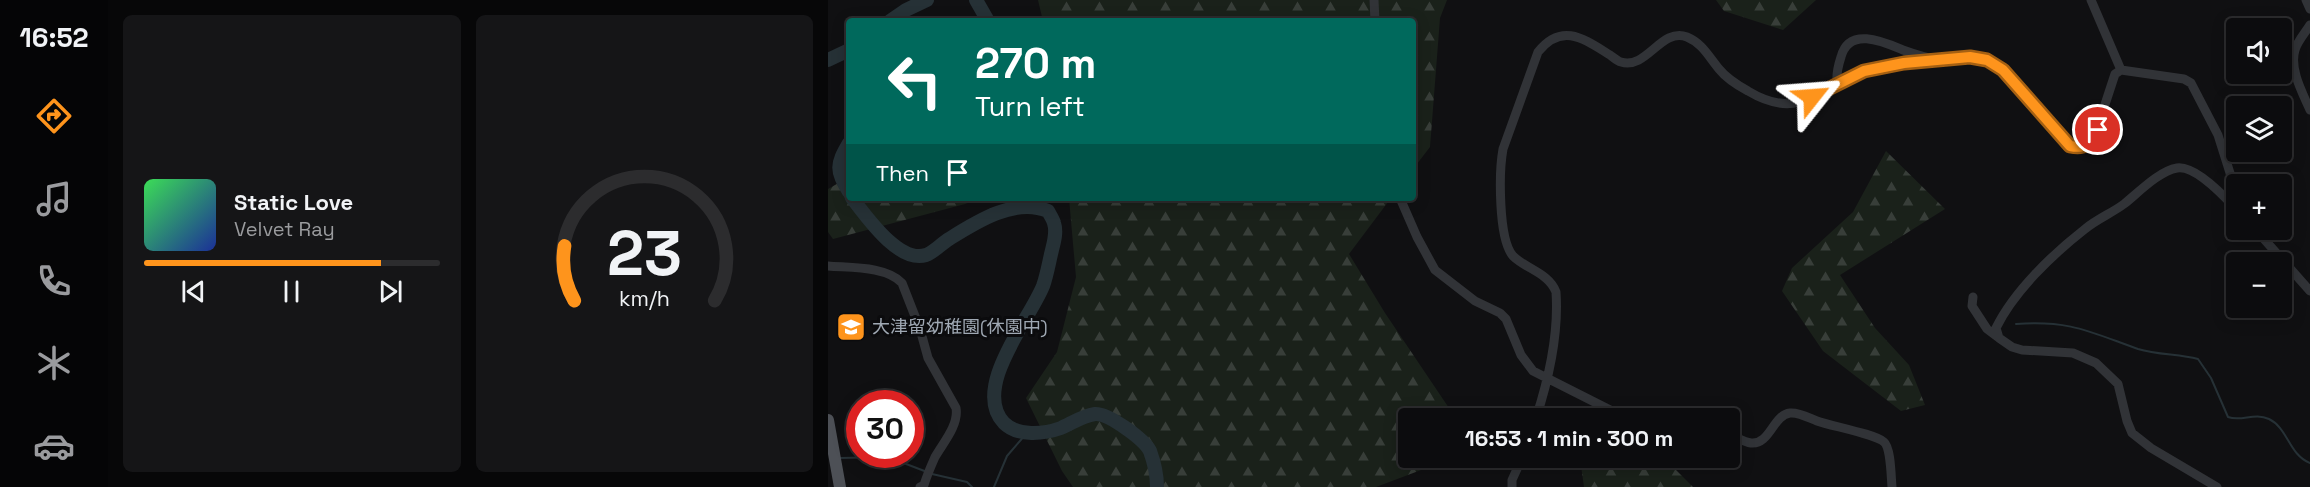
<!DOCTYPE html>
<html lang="en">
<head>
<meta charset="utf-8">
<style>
	body { margin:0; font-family:"Space Grotesk","Noto Sans JP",sans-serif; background:#151517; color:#f1f3f6; height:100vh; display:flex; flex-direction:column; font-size:22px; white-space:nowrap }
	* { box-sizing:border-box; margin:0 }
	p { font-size:20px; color:#9a9b9e }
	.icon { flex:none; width:33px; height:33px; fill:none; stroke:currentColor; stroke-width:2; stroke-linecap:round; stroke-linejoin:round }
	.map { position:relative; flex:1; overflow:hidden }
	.sheet { display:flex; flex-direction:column; gap:15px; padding:15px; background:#070708; width:720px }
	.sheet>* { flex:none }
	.banner { position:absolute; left:18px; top:18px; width:570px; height:183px; border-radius:6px; box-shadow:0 3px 15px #0003,0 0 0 2px #2c2c2e; background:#00695c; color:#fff; overflow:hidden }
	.controls { position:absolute; left:1398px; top:18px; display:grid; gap:12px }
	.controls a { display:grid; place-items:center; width:66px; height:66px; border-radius:6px; background:#0c0c0e; box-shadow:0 3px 15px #0003,0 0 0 2px #2c2c2e; font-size:30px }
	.speed { position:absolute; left:18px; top:390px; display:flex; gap:12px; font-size:30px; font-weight:700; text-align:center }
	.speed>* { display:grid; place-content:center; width:78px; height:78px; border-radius:50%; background:#0c0c0e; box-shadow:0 3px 15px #0003,0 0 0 2px #2c2c2e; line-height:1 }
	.speed .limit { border:9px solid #d22; background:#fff; color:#111 }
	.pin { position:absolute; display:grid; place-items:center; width:51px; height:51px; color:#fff; margin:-26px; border:3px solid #fff; border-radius:50%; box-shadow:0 2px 6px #0007 }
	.me { position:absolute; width:66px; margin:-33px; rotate:62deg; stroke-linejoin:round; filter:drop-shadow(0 0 4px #0008) }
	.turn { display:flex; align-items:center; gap:21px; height:126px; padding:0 30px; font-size:27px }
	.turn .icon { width:78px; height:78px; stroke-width:2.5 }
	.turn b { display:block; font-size:42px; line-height:51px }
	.then { display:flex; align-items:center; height:57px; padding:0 30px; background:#0003; gap:12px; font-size:22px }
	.sheet .tile { flex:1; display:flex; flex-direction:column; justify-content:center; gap:9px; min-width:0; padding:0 21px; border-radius:9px; background:#151517 }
	.sheet .dial { align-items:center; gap:0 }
	.dial svg { height:156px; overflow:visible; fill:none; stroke:#2c2c2e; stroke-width:7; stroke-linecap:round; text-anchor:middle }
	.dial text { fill:#f1f3f6; stroke:none }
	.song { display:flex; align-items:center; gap:18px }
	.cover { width:72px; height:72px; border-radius:9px; background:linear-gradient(135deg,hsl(130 70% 55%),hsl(230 70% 35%)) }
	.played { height:6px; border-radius:3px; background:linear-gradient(90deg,#fe941c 80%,#2c2c2e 80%) }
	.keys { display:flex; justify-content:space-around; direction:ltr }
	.sheet .tiles { flex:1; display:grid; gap:15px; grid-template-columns:repeat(2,1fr) }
	.trip { position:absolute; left:570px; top:408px; width:342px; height:60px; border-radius:6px; background:#0c0c0e; box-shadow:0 3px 15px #0003,0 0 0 2px #2c2c2e; font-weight:700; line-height:60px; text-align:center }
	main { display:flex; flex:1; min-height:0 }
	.menu { display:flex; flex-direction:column; width:108px; justify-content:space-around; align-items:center; background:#050506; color:#9a9b9e }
	.menu .icon { width:42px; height:42px }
	.menu .on { color:#fe941c }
	.menu b { font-size:27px; color:#f1f3f6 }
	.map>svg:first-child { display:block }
	.forest { fill:url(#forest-firs) }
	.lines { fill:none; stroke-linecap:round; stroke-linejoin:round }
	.stream { stroke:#263136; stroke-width:2 }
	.river { stroke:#263136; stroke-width:14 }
	.minor { stroke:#313337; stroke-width:9 }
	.major { stroke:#4d5056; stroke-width:12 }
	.route-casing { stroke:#a56012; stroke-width:15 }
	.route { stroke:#fe941c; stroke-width:10 }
	.labels { text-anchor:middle; stroke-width:6; stroke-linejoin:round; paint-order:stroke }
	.poi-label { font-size:18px; fill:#a0a9b4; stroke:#0b0b0d; text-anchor:start }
</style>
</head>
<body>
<main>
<nav class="menu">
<b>16:52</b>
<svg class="icon on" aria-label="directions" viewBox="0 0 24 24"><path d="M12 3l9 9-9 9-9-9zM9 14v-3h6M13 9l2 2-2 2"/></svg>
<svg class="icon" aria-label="music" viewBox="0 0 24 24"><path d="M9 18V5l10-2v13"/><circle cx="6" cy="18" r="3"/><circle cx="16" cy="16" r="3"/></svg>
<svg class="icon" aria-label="phone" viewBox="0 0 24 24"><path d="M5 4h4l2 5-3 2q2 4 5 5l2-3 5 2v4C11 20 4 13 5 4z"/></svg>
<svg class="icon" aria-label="climate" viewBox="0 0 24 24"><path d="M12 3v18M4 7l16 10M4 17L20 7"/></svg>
<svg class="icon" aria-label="car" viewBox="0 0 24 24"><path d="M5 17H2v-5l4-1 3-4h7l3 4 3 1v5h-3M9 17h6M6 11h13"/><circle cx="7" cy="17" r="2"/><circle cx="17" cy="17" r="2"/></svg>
</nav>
<section class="sheet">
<div class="tiles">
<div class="tile">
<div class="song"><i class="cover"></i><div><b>Static Love</b><p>Velvet Ray</p></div></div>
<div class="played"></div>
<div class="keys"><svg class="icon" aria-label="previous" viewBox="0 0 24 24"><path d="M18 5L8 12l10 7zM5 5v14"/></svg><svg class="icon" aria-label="pause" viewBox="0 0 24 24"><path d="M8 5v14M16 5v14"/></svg><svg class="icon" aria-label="next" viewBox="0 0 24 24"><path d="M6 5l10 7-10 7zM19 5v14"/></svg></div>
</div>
<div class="tile dial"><svg viewBox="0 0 100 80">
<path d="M14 69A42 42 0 1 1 86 69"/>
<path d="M14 69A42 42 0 0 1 9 41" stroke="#fe941c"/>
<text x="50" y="56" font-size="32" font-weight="700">23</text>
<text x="50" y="72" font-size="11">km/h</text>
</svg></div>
</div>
</section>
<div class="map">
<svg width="1482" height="487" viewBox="0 0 1482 487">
	<defs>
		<pattern id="forest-firs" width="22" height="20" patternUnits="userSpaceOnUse" patternTransform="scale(1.5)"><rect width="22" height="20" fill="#1a211a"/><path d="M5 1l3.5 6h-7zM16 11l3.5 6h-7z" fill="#383e39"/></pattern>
	</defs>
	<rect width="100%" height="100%" fill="#101012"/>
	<!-- forest -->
	<path class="forest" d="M210,0H619L612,18L602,147L585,169V21H215Z
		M888,0H988L955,30L896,11Z
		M1058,151L1117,209L1012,275L1047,328L1081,365L1097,405L1073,411L995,351L954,291L964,268L1025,212Z
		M21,177V198H153L137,204L5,239L0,232V189Z
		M241,198H563L521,254L557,313L627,417V418H580V458H618L617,461L548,487H245L234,471L198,398L229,352L248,277Z
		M752,458H819L848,470L865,487H756Z"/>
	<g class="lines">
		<!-- stream -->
		<path class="stream" d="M1188,324C1242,320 1262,332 1310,349C1330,355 1351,354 1370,359L1383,378L1400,417C1414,422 1426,412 1441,419C1460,428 1461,455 1482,463
			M12,458L60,457L99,472
			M104,474L139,482L144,487
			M166,487L179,456L198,434"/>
		<!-- river -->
		<path class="river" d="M148,0L160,21
			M62,21L78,10L99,0
			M0,60L21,50
			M21,143C8,165 8,170 21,192
			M24,198C38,216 71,264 98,255C106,252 113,244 121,239C148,222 187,197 220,211C222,215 225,219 226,223C229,232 226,242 224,250C221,262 219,275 215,286C202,319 143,388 176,423C190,437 216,434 233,428C244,423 254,416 267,414C280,413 316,439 322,451C326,462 329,476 329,487"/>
		<!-- minor -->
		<path class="minor" d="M546,0L547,21
			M1263,0L1293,70
			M1478,0L1482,9
			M1482,25C1477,33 1469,42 1467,50C1461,69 1475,94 1482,110
			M1293,70L1356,79L1363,83L1390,135L1408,192
			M1009,84C1042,69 1069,64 1105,61
			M572,198L589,237L607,270L647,301L672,313L678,319L693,355L705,371L798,418
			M1428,230L1482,291
			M0,266C22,268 58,266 74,283L92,329L100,358L128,408C131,425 115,443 107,457C103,466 99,475 96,485L92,487
			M1145,297L1144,306L1159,329L1171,338
			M708,418C721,378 731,335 728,292C721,273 698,269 685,256C670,239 671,171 675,149L710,52C734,22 756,39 782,55C785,57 789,61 793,62C819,70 833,27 859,37C874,43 881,57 891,69C899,79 909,85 920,91C955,112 976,105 1009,84C1008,74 1010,66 1013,57C1021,26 1056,42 1075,50C1086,54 1099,58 1111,60C1128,63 1144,53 1161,61C1186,74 1214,116 1233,138C1244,148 1252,149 1265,141L1287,74L1293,70
			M902,435C908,437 916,442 923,443C942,445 945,415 962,413C971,412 981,418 989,421C1003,426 1047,434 1056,442C1063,448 1063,477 1064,487
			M684,487V480L694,458
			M1389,487L1323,448L1304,433L1299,421L1290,384L1268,363L1245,353L1194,350L1184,347L1171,338L1168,328C1186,291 1225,254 1257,229C1269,219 1284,213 1296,204C1310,193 1331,171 1349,168C1367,165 1397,197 1408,209"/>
		<!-- major -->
		<path class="major" d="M0,420L12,487"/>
	</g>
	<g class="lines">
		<!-- route casing -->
		<g class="route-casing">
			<path id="route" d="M984,97L1036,71L1076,63L1142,57L1159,60L1175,70L1242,146C1257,149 1264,144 1270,130"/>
		</g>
		<!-- route -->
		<use href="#route" class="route"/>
	</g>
	<!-- icons -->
	<defs>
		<g id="school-square" transform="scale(1.5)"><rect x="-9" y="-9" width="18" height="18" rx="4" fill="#fe941c" stroke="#0b0b0d"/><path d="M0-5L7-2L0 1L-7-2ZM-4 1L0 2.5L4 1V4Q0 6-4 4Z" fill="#fff"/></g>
	</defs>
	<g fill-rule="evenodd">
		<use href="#school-square" x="23" y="327"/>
	</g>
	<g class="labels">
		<!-- poi labels -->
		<g class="poi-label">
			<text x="44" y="333">大津留幼稚園(休園中)</text>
		</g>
	</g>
</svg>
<div class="controls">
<a><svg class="icon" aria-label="sound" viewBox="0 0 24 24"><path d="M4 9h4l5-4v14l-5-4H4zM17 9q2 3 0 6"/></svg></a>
<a><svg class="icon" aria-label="layers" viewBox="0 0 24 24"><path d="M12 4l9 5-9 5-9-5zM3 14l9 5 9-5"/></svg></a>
<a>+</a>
<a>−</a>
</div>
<div class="speed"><div class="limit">30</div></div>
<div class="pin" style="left:1270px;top:130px;background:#d93025"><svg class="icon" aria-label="arrive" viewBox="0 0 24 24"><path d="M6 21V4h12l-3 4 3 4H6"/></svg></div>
<svg class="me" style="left:984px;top:97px" viewBox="-20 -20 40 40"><path d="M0-17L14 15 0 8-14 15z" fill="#fe941c" stroke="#fff" stroke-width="4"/></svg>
<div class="trip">16:53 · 1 min · 300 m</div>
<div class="banner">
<div class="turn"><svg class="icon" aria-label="left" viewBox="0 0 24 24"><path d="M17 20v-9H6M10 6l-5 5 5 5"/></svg><div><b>270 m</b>Turn left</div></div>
<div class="then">Then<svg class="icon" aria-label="arrive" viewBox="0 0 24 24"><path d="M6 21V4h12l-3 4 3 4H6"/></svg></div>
</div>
</div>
</main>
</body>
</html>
